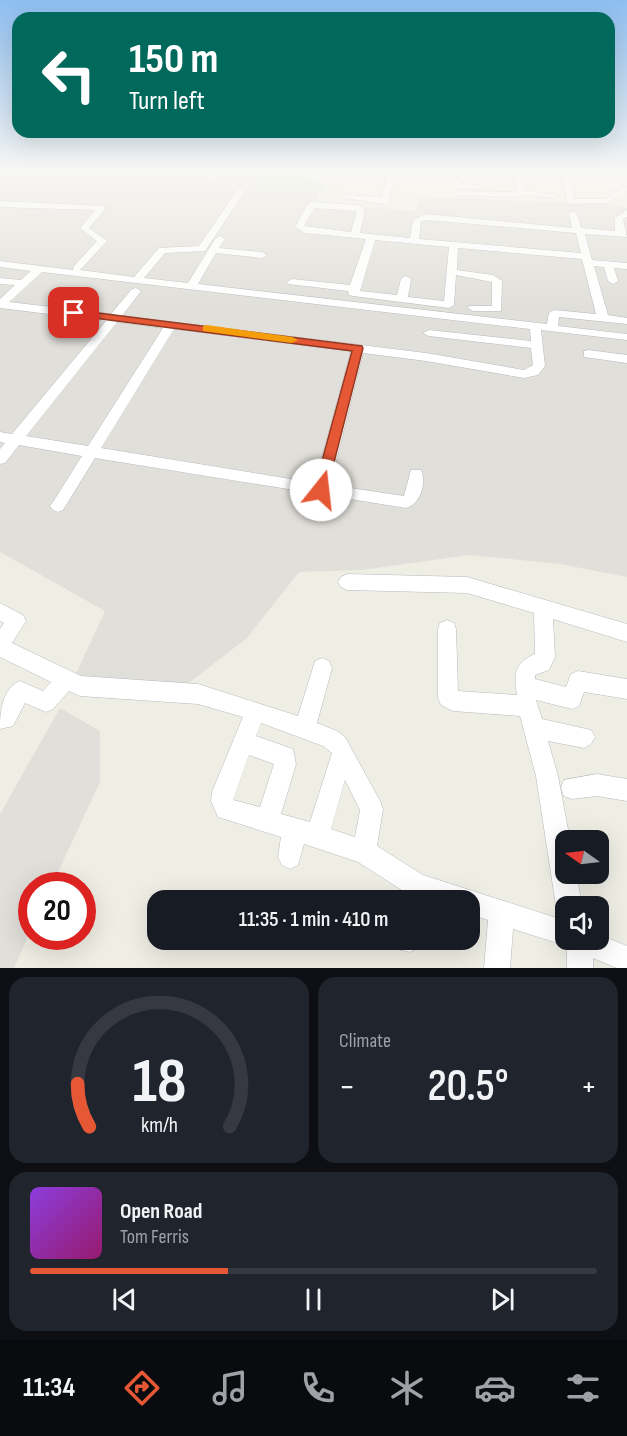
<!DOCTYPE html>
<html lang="en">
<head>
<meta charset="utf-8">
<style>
	body { margin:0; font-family:"Sofia Sans Condensed",sans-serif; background:#20242c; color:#f1f3f6; height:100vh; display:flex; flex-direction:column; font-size:22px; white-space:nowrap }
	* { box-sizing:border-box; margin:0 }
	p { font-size:20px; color:#9ea1a6 }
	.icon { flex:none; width:33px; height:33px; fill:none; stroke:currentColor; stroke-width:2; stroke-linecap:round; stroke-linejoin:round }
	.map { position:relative; height:968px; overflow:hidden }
	.panel { display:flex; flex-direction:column; gap:9px; padding:9px; background:#0d0f14; flex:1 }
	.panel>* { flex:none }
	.guide { position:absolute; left:12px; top:12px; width:603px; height:126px; border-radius:18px; box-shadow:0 6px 24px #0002; background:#00695c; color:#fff; overflow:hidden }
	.needle { width:39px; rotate:284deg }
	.fabs { position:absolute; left:555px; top:830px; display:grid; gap:12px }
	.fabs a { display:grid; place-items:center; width:54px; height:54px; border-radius:12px; background:#171b24; box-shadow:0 6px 24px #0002; font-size:30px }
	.speed { position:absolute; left:18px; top:872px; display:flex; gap:12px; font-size:30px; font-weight:700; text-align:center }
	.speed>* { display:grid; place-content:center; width:78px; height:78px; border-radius:50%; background:#171b24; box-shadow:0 6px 24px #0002; line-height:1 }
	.speed .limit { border:9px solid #d22; background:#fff; color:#111 }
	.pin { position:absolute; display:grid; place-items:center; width:51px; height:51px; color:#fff; margin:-26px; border-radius:12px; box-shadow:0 3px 9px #0006 }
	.me { position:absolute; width:66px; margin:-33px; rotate:16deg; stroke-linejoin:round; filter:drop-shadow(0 0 4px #0008) }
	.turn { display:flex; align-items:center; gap:21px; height:126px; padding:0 18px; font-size:27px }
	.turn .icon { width:78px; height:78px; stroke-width:2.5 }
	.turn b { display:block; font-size:42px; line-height:51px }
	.big { font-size:45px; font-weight:600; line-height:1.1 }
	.panel .card { flex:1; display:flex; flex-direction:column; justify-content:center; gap:9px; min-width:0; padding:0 21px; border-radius:18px; background:#20242c }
	.panel .dial { align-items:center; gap:0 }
	.dial svg { height:156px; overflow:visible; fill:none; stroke:#363941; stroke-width:7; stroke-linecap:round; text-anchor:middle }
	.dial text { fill:#f1f3f6; stroke:none }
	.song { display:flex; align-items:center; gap:18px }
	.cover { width:72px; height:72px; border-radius:9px; background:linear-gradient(135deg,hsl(270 70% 55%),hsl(320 70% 35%)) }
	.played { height:6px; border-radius:3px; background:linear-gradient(90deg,#e55735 35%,#363941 35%) }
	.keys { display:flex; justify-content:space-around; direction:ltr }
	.heat { display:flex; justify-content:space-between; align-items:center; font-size:33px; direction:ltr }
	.panel .tiles { flex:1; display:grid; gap:9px; grid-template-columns:1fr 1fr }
	.card:last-child { grid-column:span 2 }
	.trip { position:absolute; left:147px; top:890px; width:333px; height:60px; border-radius:18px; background:#171b24; box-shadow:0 6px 24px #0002; font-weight:600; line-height:60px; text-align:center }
	.tab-bar { display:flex; height:96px; justify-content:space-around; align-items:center; background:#090b0e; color:#9ea1a6 }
	.tab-bar .icon { width:42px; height:42px }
	.tab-bar .selected { color:#e55735 }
	.tab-bar b { font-size:27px; color:#f1f3f6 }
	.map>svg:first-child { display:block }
	.industrial { fill:#e1dfd9 }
	.green { fill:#c2e5c6 }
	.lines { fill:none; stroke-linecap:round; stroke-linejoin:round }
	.minor-casing { stroke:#b7b9be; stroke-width:1 }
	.minor { fill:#fff; fill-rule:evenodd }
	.route { fill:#e55735; stroke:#953922; stroke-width:1.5 }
	.slow { fill:#f59e0b }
</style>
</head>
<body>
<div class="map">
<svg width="627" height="968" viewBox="0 0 627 968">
	<rect width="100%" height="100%" fill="#efeee5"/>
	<!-- industrial -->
	<path class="industrial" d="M0,172H266L260,188L320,191L316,203L416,211L419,197L615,204L627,208V577L560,564L470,555L362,570L299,572L247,638L189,683L107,690L74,678L105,611L0,552Z
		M60,708L100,731V782L52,885H32L31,930L14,968H0V814Z"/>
	<!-- green -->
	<path class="green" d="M266,172H312L308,179L325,182L320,191L259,188Z"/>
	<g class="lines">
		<!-- minor casing -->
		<g class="minor-casing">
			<path id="minor" d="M210,172H218L214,181L207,179Z
				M319,172H327L325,179L346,183L342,185L317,183Z
				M364,172H372L369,181L362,179Z
				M387,172H395L388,205L340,197L344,195L382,197Z
				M465,172H475L461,182L462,184L479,185V189L456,188L453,181Z
				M483,172H527L523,177L524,190L559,196L555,198L524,195L520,197L456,195L455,193L459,191L516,192L515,177Z
				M563,172H571L574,199H605L618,190L575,172H587L627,188V191L607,203L567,204Z
				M238,189L245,191L205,251L165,253L144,278L188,283L215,239L220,236L225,239L219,248L262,252L267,255L262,258L216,253L198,284L547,324L549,313L554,310L596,314L582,259L458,248L457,270L493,275L502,281L501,311H473L468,308L469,306H492V282L456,275L454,305L449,308L353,296L349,295L348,291L288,284L287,282L292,279L350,285L366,239L305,233L295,227L307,205L311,202L359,205L365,210L360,233L410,238L413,220L426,214L572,228L569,214L573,211L577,214L581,228L615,231V218L627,210V217L623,219L627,237L585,234L592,260L627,263V269L614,268L618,281L613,284L608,281L604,267L594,266L608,315L627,318V324L559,317L558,326L627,334V340L541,330L545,366L538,375L524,378L426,361L363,353L330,485L404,496L411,470H421C427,484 420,504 406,508L95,458L63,510L58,512L53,510L50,506L53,502L82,456L19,445L5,463L0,464V449L5,443L0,442V432L12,434L106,321L0,308V299L15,285L0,284V278L21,280L31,271L0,267V261L73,270L74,266L97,241L80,228L95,210L0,207V201L104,206V210L89,228L107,241L80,270L134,277L159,248L199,246ZM314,208L357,211L351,232L304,226ZM427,220L576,233L581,253L419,239L421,221ZM375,240L449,247L444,301L408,297L411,279L406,276L401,279L397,295L360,291ZM42,272L530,329L531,341L429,330L423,333L429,336L531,348L533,365L524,370L426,353L122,316L141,291L136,288L132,289L111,314L9,302ZM117,322L163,328L88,446L26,436ZM174,329L351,351L315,483L101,448Z
				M588,350L627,355V363L584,357V351Z
				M347,574L467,577L627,624V642L553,619L555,657L549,670L535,675V679L566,687L571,674L578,671L627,679V699L584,692L579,706L572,709L536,700L542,719L591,730L595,737L591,744L584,748L548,741L558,776L570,840H566V873H576L582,906H566V917L560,915L556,906L536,776L520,716L453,711L441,705L438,698V629L440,623L447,620L454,623L456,629L458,691L517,695C514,674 514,663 535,654L534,613L467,593L347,590L341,587L338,582L341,577Z
				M0,603L23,615L26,621L12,643L81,676L198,684L298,716L315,661L322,658L329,661L332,668L317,723L337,731L345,737L380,801L383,809L377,846L423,875L566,921V939H598V934L627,946V968H617L593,958V968H567V946L513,929L510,968H484L488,920L470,914V900H425L408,894L358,862L304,844L298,865L290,869L282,865L278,857L281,837L218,817L211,801L212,792L243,717L198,704L80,696L69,691L53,709L46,712L25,703L13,726L0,729C0,713 2,688 20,681L43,691L51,682L0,657V629L4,623L0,621ZM261,723L323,746L332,753L310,822L281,814L296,764L293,749L256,736ZM249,755L274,764L260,807L233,800ZM345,780L360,810L355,837L331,829Z
				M597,774L627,779V801L597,796L572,799L564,796L561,788L564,780Z
				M389,939H423L419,948L410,952L393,948Z"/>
		</g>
		<!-- minor -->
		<use href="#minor" class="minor"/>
	</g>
	<!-- sky -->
	<linearGradient id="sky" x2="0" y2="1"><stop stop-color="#8ebef0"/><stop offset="0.56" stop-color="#f8f7f3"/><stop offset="1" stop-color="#f8f7f3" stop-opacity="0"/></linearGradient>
	<rect width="627" height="308" fill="url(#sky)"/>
	<!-- route -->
	<path class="route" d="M74,310L362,346L363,348L326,494H316L314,490L352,351L70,315L69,313Z"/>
	<!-- slow -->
	<path class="slow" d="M207,325L292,337L298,340L292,343L203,331V326Z"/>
</svg>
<div class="fabs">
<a><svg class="needle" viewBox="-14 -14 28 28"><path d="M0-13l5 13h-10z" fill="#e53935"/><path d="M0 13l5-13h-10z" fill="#9ea1a6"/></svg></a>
<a><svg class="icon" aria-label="sound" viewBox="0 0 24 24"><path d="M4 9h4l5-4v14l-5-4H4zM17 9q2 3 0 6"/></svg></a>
</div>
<div class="speed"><div class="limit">20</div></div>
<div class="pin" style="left:74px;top:313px;background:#d93025"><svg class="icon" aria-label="arrive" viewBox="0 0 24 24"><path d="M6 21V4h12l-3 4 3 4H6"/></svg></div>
<svg class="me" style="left:321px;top:490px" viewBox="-20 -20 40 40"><circle r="19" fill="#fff"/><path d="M0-13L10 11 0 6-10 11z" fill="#e55735"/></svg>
<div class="trip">11:35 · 1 min · 410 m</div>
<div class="guide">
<div class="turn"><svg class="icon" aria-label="left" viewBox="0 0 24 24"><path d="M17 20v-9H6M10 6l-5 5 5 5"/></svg><div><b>150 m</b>Turn left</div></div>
</div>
</div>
<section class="panel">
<div class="tiles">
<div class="card dial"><svg viewBox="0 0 100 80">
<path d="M14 69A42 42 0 1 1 86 69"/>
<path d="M14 69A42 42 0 0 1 8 47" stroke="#e55735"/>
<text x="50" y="56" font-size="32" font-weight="700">18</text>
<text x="50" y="72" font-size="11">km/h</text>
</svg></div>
<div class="card"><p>Climate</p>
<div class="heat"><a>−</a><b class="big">20.5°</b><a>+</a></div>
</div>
<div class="card">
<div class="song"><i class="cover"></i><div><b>Open Road</b><p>Tom Ferris</p></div></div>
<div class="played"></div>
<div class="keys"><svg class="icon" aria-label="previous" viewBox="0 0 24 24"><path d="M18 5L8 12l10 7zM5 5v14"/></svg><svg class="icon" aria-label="pause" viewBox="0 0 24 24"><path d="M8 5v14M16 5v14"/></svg><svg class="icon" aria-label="next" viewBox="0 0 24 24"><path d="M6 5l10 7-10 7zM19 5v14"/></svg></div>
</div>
</div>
</section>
<nav class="tab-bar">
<b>11:34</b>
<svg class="icon selected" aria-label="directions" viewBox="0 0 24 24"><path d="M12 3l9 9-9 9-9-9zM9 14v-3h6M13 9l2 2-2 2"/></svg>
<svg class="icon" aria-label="music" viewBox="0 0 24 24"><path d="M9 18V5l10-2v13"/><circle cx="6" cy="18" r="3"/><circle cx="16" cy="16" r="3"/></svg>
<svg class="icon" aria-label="phone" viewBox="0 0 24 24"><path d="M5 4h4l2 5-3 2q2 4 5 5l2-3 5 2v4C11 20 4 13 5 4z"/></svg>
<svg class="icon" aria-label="climate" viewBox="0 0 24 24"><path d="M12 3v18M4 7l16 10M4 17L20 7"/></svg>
<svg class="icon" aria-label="car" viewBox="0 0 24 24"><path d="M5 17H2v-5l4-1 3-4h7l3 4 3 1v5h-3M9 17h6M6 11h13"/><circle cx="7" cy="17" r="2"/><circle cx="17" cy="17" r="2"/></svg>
<svg class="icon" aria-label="filters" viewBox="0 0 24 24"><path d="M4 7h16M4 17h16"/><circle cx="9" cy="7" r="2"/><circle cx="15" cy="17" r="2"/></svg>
</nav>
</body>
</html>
